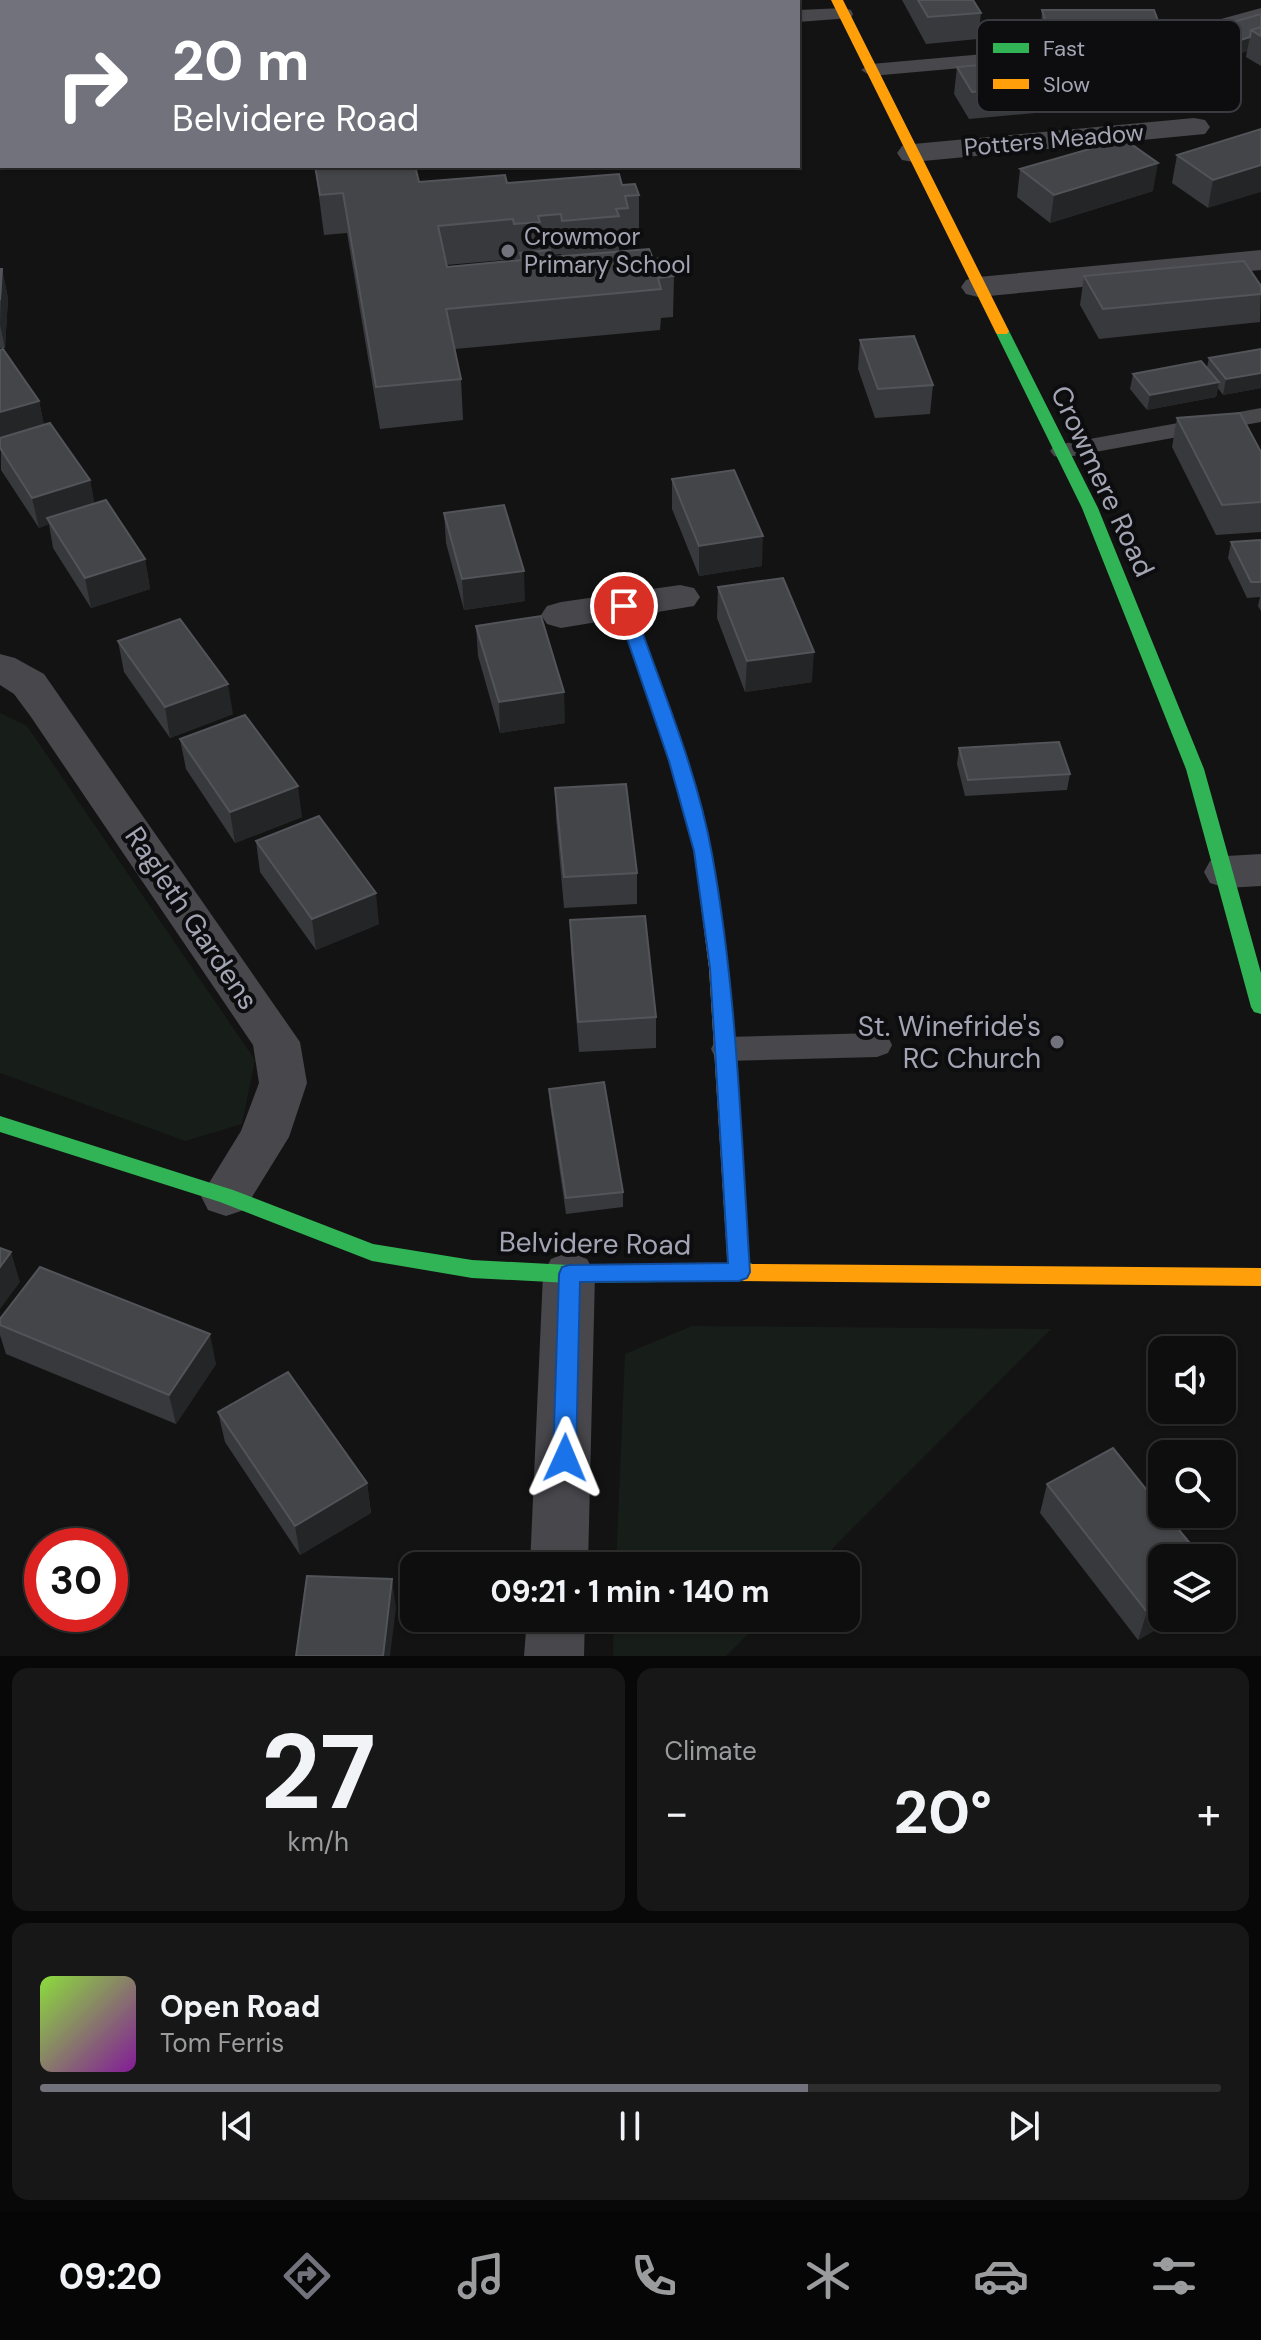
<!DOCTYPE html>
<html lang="en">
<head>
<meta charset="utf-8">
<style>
	body { margin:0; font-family:"DM Sans",sans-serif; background:#171717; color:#f1f3f6; height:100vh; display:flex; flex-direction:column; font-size:30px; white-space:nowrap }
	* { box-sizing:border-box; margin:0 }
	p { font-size:26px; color:#9b9c9e }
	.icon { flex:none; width:44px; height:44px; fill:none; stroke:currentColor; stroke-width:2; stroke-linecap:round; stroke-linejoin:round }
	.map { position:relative; height:1656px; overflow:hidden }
	.details { display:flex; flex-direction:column; gap:12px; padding:12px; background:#080808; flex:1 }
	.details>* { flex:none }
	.guide { position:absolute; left:0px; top:0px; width:800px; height:168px; box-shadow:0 2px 6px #0004,0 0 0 2px #2e2e2e; background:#71727c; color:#fff; overflow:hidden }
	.fabs { position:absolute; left:1148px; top:1336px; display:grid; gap:16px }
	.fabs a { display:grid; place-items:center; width:88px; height:88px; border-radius:16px; background:#0e0e0e; box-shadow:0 2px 6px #0004,0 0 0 2px #2e2e2e; font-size:40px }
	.speed { position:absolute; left:24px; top:1528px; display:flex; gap:16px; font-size:40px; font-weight:700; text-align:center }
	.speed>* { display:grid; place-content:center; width:104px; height:104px; border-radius:50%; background:#0e0e0e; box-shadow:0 2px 6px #0004,0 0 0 2px #2e2e2e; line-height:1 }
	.speed .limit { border:12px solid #d22; background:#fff; color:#111 }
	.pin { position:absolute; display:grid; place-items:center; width:68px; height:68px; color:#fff; margin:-34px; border:4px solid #fff; border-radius:50%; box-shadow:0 2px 8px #0007 }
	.me { position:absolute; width:88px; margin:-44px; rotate:1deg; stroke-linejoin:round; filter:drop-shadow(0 0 6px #0008) }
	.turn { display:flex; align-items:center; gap:28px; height:168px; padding:0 40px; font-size:36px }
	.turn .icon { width:104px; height:104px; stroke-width:2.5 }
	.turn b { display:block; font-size:56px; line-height:68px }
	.big { font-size:60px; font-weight:700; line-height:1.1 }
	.details .tile { flex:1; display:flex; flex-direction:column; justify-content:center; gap:12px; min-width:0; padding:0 28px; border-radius:16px; background:#171717 }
	.details .dial { align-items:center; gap:0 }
	.dial b { font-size:104px; line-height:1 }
	.song { display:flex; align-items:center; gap:24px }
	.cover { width:96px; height:96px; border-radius:12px; background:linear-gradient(135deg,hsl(90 70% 55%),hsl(290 70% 35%)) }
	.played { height:8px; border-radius:4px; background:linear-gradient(90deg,#71727c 65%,#2e2e2e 65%) }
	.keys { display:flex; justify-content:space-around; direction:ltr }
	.heat { display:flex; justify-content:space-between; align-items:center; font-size:44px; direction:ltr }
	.details .tiles { flex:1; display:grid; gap:12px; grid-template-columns:1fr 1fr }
	.tile:last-child { grid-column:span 2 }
	.trip { position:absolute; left:400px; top:1552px; width:460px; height:80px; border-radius:16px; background:#0e0e0e; box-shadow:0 2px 6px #0004,0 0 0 2px #2e2e2e; font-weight:700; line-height:80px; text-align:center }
	.tabs { display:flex; height:128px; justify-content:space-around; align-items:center; background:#060606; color:#9b9c9e }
	.tabs .icon { width:56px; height:56px }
	.tabs .current { color:#71727c }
	.tabs b { font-size:36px; color:#f1f3f6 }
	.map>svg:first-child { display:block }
	.green { fill:#171d19 }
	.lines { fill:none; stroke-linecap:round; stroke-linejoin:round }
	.lane { fill:#47474c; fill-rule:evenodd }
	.street { fill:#47474c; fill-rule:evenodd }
	.fast { fill:#30b455; fill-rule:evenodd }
	.slow { fill:#ff9f0a; fill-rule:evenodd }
	.wall { fill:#38393c; fill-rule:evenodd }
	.shaded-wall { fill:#242526 }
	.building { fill:#444549; stroke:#52545a; stroke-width:2 }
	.route { fill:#1a73e8; stroke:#114b97; stroke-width:2 }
	.poi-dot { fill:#71727c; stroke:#0d0d0f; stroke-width:3 }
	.labels { text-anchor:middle; stroke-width:8; stroke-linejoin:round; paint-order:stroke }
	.far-street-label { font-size:24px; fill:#a3a5b4; stroke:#0d0d0f }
	.far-poi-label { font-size:24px; fill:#a3a5b4; stroke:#0d0d0f; text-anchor:start }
	.street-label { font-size:28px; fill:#a3a5b4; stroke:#0d0d0f }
	.poi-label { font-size:28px; fill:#a3a5b4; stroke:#0d0d0f; text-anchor:end }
	.key { fill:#0d0d0f; stroke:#3a3b41; stroke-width:2 }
	.key-label { font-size:22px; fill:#a3a5b4 }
</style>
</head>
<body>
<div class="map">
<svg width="1261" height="1656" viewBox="0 0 1261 1656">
	<rect width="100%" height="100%" fill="#131313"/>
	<!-- green -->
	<path class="green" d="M0,713L27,726L255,1060L242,1124L185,1141L0,1073Z
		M692,1326L1051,1329L815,1566H616L625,1354Z
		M614,1618H764L726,1656H613Z"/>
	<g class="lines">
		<!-- lane -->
		<path class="lane" d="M197,0H215V2H197Z
			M559,0H577L578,2H560Z
			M844,8L851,10L853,14L851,18L798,22V10Z
			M1261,8V20L1195,38L1163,57L1063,59L871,76L861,70L871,64L1063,47L1159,45L1181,30Z
			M1261,408V422L1062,458L1054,456L1050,451L1054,446L1062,444Z
			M877,1033L888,1037L892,1045L888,1053L877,1057L726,1061L715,1057L711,1049L715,1041L726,1037Z"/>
		<!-- street -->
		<path class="street" d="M1194,118L1205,120L1210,127L1205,134L913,162L902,160L897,153L902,146L913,144Z
			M1261,250V270L978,297L966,294L961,287L966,280L978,277Z
			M680,585L694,588L700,597L694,606L561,628L547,624L541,615L547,606L561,602Z
			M0,654L15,658L44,674L300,1042L307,1083L289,1137L244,1210L226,1216L208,1210L201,1196L241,1131L259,1083L253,1045L31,717L14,694L0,685Z
			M1261,854V886L1226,888L1210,883L1204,872L1210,861L1226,856Z
			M569,1252L587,1259L595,1274L588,1566H530L543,1274L551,1259Z
			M527,1618H585L584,1656H524Z"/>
		<!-- fast -->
		<path class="fast" d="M1002,327L1009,331L1098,508L1204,769L1261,973V1014L1254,1012L1251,1007L1186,769L1082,508L995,331Z
			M0,1116L233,1190L373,1244L472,1260L569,1265L750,1263L758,1266L761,1272L758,1278L750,1281L569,1283L472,1278L372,1261L220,1202L0,1132Z"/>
		<!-- slow -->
		<path class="slow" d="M831,0H843L1009,331L1007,334H997L995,331Z
			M624,601L632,606C660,684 698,772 712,854C737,988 740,1127 749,1264L1261,1268V1286L739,1281L731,1278L728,1272L709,968L694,851L669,761L616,606Z"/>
	</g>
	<!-- wall -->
	<path class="wall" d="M286,0H421L422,2H259Z
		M902,0H973L981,13L978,39L926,44Z
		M1042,10L1160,26L1158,40H1045L1041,24Z
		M1261,14V66L1246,57L1247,51L1238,54L1217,40L1219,26Z
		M957,67L1195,72L1191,99L969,119L954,94Z
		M1261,129L1208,208L1172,183L1177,155Z
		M315,166L419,182L622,185L639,195V234L628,235V247L619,248V252L653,259L674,276L673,317L661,318L660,330L455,349L461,379L463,420L380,429L347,233L324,235ZM561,254L562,257H553L552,255ZM515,259V261L447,267L446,265Z
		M1020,169L1153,191L1050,223L1017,197Z
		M0,269H2L8,298L5,348H0Z
		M1084,276L1261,286L1260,322L1099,339L1080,305Z
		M860,340L933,385L930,414L875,418L858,369Z
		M1261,349V388L1223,395L1218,388L1216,397L1147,410L1130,389L1133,374L1207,367L1209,358Z
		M0,350L39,401L44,425L90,480L94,504L145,559L150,589L91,608L53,548L49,524L39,528L1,470Z
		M1177,418L1261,452V532L1216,535L1172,447Z
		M672,479L762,566L699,576L672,509Z
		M444,513L525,601L464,610L446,543Z
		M1261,540V611L1258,606L1260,597L1247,598L1228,558L1231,542Z
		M718,587L812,682L745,692L717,618Z
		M476,626L565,723L500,733L478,656Z
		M118,641L233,714L170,738L124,672Z
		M180,739L302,817L235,843L186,769Z
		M959,748L1070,774L1067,790L965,796L957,764Z
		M555,788L637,873V904L564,908L556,818Z
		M256,841L379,924L316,950L260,872Z
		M570,920L656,1017V1048L579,1052L571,951Z
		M549,1089L623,1192V1207L566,1214L550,1105Z
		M0,1319L216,1364L176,1424L6,1354L0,1335Z
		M218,1412L367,1483L371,1513L300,1555L225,1442Z
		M1047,1484L1162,1618H1176L1138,1640L1040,1513Z"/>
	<!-- shaded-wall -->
	<path class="shaded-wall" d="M1250,37L1247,51L1238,54L1241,40Z
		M1158,163L1153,191L1050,223L1054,195Z
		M1261,165V192L1208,208L1213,180Z
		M2,269L8,298L5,348L0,325Z
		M1261,373V388L1223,395L1226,379Z
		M1219,382L1216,397L1147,410L1150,395Z
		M39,401L45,430L0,444V412Z
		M90,480L96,510L47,518L49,524L39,528L32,498Z
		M763,536L762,566L699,576V546Z
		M145,559L150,589L91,608L85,578Z
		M524,571L525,601L464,610L462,579Z
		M814,652L812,682L745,692L747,661Z
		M228,684L233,714L170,738L165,707Z
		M564,692L565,723L500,733L499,702Z
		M298,786L302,817L235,843L230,812Z
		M376,893L379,924L316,950L312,919Z
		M11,1252L20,1282L0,1309V1267Z
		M210,1334L216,1364L176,1424L169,1395Z
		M367,1483L371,1513L300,1555L295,1526Z
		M392,1579L396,1608L390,1656H383Z
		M1162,1603V1618H1176L1138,1640L1147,1612Z"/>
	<!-- building -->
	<path class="building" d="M286,0H380V2H259Z
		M918,0H973L981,13L928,17Z
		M1042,10H1154L1160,26H1047Z
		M1261,14V27L1251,30L1250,37L1241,40L1219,26Z
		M1261,27V36L1251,30Z
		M1177,47L1195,72L972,92L957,67Z
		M1261,129V165L1213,180L1177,155Z
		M1124,139L1158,163L1054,195L1020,169Z
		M315,166H415L419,182L505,175L507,183L619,174L622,185L635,184L639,195L625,196L628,208L616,209L619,216L562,221L561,214L538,216L540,222L514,224L513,219L438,226L447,267L522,260L520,253L550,250L553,257L649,249L653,259L668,258L674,276L658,278L661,289L446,309L461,379L376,387L343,193L320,195Z
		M1244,261L1261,286V294L1103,309L1084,276Z
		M0,269H2L0,300Z
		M914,336L933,385L878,389L860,340Z
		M3,349L39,401L0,412V350Z
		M1261,349V373L1226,379L1209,358Z
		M1201,361L1219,382L1150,395L1133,374Z
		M1240,413L1261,452V502L1222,505L1177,418Z
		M50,423L90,480L32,498L0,448V438Z
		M734,470L763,536L699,546L672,479Z
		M106,500L145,559L85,578L47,518Z
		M504,505L524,571L462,579L444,513Z
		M1261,540V582H1251L1231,542Z
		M783,578L814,652L747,661L718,587Z
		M541,616L564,692L499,702L476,626Z
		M180,619L228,684L165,707L118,641Z
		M245,715L298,786L230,812L180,739Z
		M1059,742L1070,774L968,780L959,748Z
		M626,784L637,873L564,877L555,788Z
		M319,816L376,893L312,919L256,841Z
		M645,916L656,1017L578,1022L570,920Z
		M604,1082L623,1192L566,1198L549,1089Z
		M0,1248L11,1252L0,1267Z
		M40,1267L210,1334L169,1395L0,1325V1319Z
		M288,1372L367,1483L295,1526L218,1412Z
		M1113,1448L1162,1509V1514H1166L1202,1558H1162V1603L1147,1612L1047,1484Z
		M307,1576L392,1579L383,1656H296Z"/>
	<!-- route -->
	<path class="route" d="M624,600L633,606C661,687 697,770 712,854C737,992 741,1133 750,1272L747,1278L739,1281L580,1282L576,1458L573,1465L565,1468L557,1465L553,1458L559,1274L562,1267L569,1265L728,1263L710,968L694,851L669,761L616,606Z"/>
	<!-- markers -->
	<g class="poi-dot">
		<circle cx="508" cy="251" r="8"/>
		<circle cx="1057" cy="1042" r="8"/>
	</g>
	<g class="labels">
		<!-- far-street labels -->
		<g class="far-street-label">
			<text transform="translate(1054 140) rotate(-5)" y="8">Potters Meadow</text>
		</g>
		<!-- far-poi labels -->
		<g class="far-poi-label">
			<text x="524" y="245">Crowmoor<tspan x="524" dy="28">Primary School</tspan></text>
		</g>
		<!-- street labels -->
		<g class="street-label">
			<text transform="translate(1103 481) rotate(65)" y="10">Crowmere Road</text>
			<text transform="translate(192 918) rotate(56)" y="10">Ragleth Gardens</text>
			<text transform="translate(595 1243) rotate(1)" y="10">Belvidere Road</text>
		</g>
		<!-- poi labels -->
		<g class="poi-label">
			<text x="1041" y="1036">St. Winefride's<tspan x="1041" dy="32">RC Church</tspan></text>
		</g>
	</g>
	<!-- legend -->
	<rect x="977" y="20" width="264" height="92" rx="12" class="key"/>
	<rect x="993" y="43" width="36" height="10" fill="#30b455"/>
	<rect x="993" y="79" width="36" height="10" fill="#ff9f0a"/>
	<g class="key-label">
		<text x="1043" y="56">Fast</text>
		<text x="1043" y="92">Slow</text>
	</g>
</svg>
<div class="fabs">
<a><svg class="icon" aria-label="sound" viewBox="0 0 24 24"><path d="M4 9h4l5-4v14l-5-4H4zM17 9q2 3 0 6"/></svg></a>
<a><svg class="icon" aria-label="search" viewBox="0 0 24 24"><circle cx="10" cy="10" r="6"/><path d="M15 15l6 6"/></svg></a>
<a><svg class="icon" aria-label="layers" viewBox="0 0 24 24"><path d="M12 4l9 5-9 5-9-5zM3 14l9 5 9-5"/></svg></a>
</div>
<div class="speed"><div class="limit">30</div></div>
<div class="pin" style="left:624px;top:606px;background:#d93025"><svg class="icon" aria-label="arrive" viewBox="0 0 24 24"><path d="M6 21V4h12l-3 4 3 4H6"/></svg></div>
<svg class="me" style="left:565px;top:1458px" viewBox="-20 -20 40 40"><path d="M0-17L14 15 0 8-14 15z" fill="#1a73e8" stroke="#fff" stroke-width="4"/></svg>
<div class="trip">09:21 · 1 min · 140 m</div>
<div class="guide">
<div class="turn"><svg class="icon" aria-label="right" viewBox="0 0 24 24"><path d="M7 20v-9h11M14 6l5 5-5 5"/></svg><div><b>20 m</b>Belvidere Road</div></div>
</div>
</div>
<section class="details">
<div class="tiles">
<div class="tile dial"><b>27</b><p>km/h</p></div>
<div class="tile"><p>Climate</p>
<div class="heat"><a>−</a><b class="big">20°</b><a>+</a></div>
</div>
<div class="tile">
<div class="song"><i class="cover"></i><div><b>Open Road</b><p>Tom Ferris</p></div></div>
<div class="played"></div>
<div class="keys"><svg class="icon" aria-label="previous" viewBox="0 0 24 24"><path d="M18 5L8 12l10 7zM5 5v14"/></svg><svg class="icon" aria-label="pause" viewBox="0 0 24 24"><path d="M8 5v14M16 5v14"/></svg><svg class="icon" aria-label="next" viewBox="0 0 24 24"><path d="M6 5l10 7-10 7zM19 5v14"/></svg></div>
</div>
</div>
</section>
<nav class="tabs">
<b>09:20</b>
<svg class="icon current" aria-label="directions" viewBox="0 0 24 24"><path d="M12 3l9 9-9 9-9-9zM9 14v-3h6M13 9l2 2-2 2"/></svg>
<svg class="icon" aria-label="music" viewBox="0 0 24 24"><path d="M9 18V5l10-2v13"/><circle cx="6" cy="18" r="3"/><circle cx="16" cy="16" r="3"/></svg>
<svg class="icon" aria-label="phone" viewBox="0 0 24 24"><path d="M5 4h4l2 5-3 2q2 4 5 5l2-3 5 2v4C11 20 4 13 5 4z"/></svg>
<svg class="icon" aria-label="climate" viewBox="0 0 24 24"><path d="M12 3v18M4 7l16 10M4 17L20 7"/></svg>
<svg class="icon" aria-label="car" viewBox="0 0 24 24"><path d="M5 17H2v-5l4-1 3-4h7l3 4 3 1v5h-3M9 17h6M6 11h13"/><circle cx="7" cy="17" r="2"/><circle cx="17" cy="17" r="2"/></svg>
<svg class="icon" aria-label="filters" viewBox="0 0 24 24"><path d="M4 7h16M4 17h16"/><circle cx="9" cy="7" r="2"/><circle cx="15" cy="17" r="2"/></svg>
</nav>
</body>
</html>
